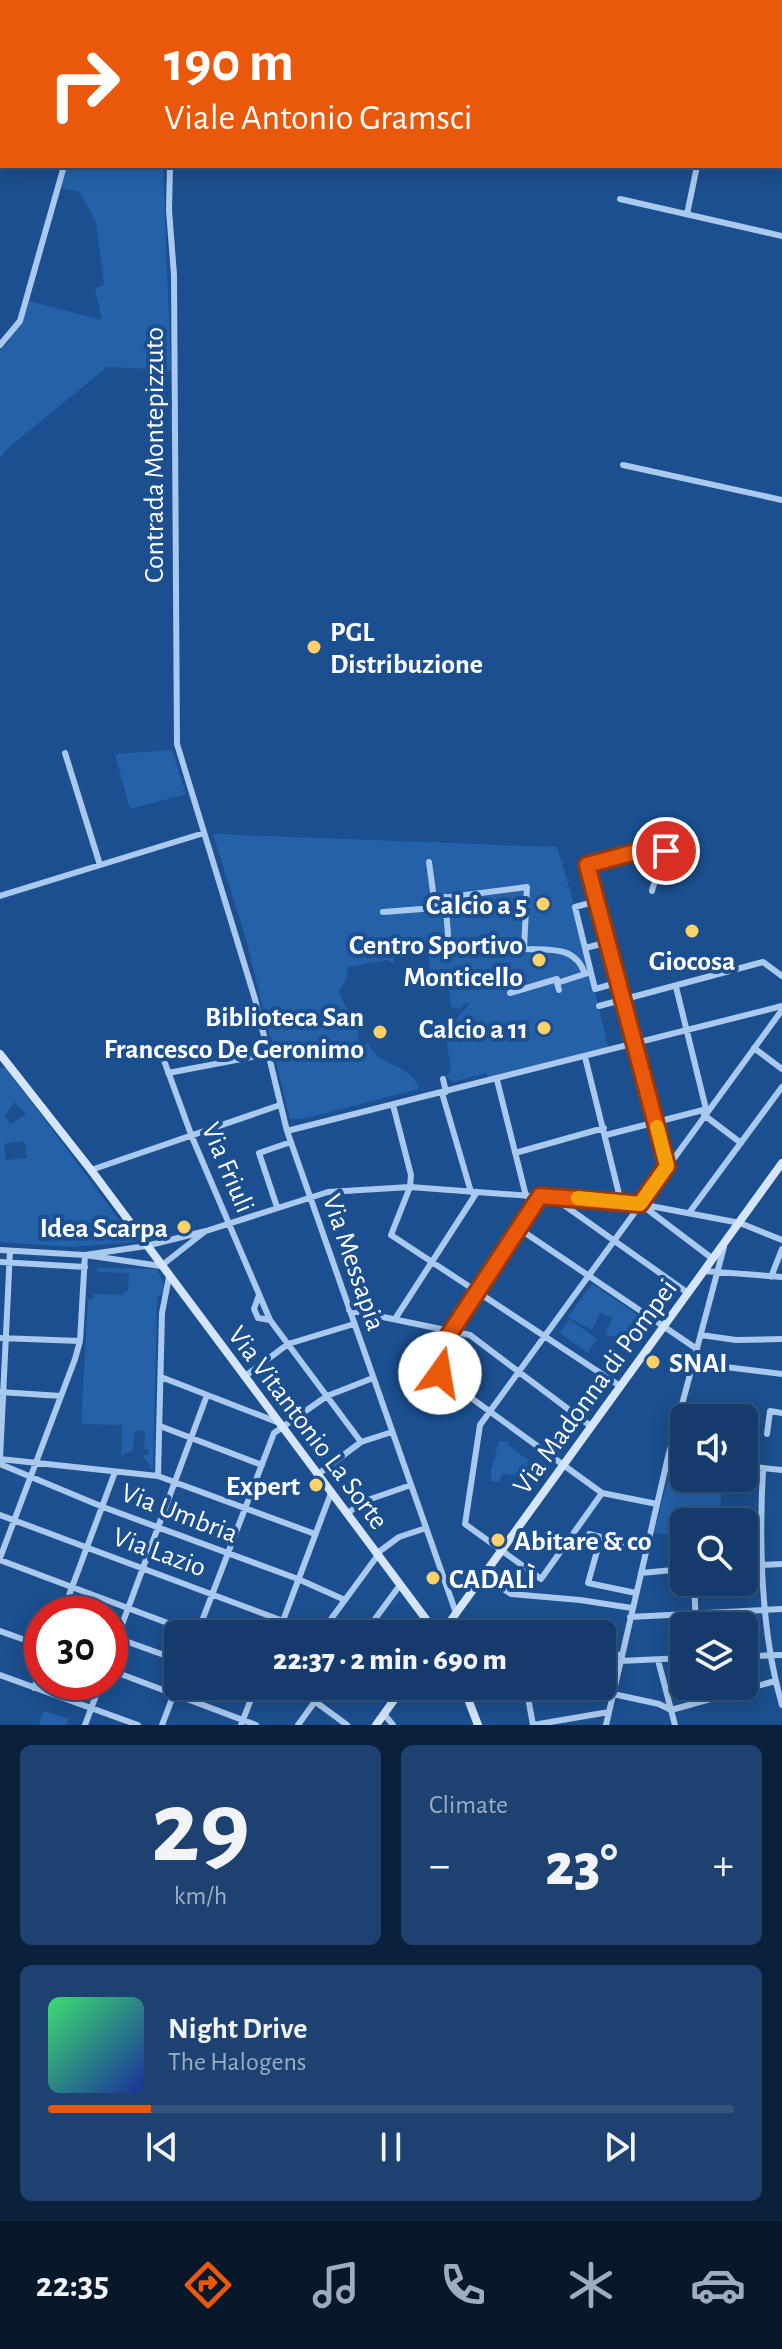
<!DOCTYPE html>
<html lang="en">
<head>
<meta charset="utf-8">
<style>
	body { margin:0; font-family:"Alegreya Sans",sans-serif; background:#1d4271; color:#f1f3f6; height:100vh; display:flex; flex-direction:column; font-size:30px; white-space:nowrap }
	* { box-sizing:border-box; margin:0 }
	p { font-size:26px; color:#9dadc1 }
	.icon { flex:none; width:44px; height:44px; fill:none; stroke:currentColor; stroke-width:2; stroke-linecap:round; stroke-linejoin:round }
	.map { position:relative; height:1725px; overflow:hidden }
	.panel { display:flex; flex-direction:column; gap:20px; padding:20px; background:#0b203b; flex:1 }
	.panel>* { flex:none }
	.banner { position:absolute; left:0px; top:0px; width:782px; height:168px; box-shadow:0 4px 20px #0003,0 0 0 2px #33557e; background:#ea580c; color:#fff; overflow:hidden }
	.controls { position:absolute; left:670px; top:1404px; display:grid; gap:16px }
	.controls a { display:grid; place-items:center; width:88px; height:88px; border-radius:12px; background:#143b6b; box-shadow:0 4px 20px #0003,0 0 0 2px #33557e; font-size:40px }
	.speed { position:absolute; left:24px; top:1596px; display:flex; gap:16px; font-size:40px; font-weight:700; text-align:center }
	.speed>* { display:grid; place-content:center; width:104px; height:104px; border-radius:50%; background:#143b6b; box-shadow:0 4px 20px #0003,0 0 0 2px #33557e; line-height:1 }
	.speed .limit { border:12px solid #d22; background:#fff; color:#111 }
	.pin { position:absolute; display:grid; place-items:center; width:68px; height:68px; color:#fff; margin:-34px; border:4px solid #fff; border-radius:50%; box-shadow:0 2px 8px #0007 }
	.me { position:absolute; width:88px; margin:-44px; rotate:13deg; stroke-linejoin:round; filter:drop-shadow(0 0 6px #0008) }
	.turn { display:flex; align-items:center; gap:28px; height:168px; padding:0 32px; font-size:36px }
	.turn .icon { width:104px; height:104px; stroke-width:2.5 }
	.turn b { display:block; font-size:56px; line-height:68px }
	.big { font-size:60px; font-weight:800; line-height:1.1 }
	.panel .widget { flex:1; display:flex; flex-direction:column; justify-content:center; gap:12px; min-width:0; padding:0 28px; border-radius:12px; background:#1d4271 }
	.panel .dial { align-items:center; gap:0 }
	.dial b { font-size:104px; line-height:1 }
	.song { display:flex; align-items:center; gap:24px }
	.cover { width:96px; height:96px; border-radius:12px; background:linear-gradient(135deg,hsl(140 70% 55%),hsl(230 70% 35%)) }
	.played { height:8px; border-radius:4px; background:linear-gradient(90deg,#ea580c 15%,#33557e 15%) }
	.keys { display:flex; justify-content:space-around; direction:ltr }
	.heat { display:flex; justify-content:space-between; align-items:center; font-size:44px; direction:ltr }
	.panel .tiles { flex:1; display:grid; gap:20px; grid-template-columns:1fr 1fr }
	.widget:last-child { grid-column:span 2 }
	.trip { position:absolute; left:164px; top:1620px; width:452px; height:80px; border-radius:12px; background:#143b6b; box-shadow:0 4px 20px #0003,0 0 0 2px #33557e; font-weight:800; line-height:80px; text-align:center }
	.tab-bar { display:flex; height:128px; justify-content:space-around; align-items:center; background:#08182b; color:#9dadc1 }
	.tab-bar .icon { width:56px; height:56px }
	.tab-bar .current { color:#ea580c }
	.tab-bar b { font-size:36px; color:#f1f3f6 }
	.map>svg:first-child { display:block }
	.green { fill:#2461a8; fill-rule:evenodd }
	.lines { fill:none; stroke-linecap:round; stroke-linejoin:round }
	.street { stroke:#a9c9ee; stroke-width:6 }
	.secondary { stroke:#d6e6fa; stroke-width:8 }
	.route-casing { stroke:#983908; stroke-width:20 }
	.route { stroke:#ea580c; stroke-width:14 }
	.slow { stroke:#f59e0b; stroke-width:14 }
	.poi-dot { fill:#ffd166; stroke:#1b4f8f; stroke-width:3 }
	.labels { text-anchor:middle; stroke-width:8; stroke-linejoin:round; paint-order:stroke }
	.street-label { font-size:28px; fill:#fff; stroke:#1b4f8f }
	.poi-label { font-size:28px; font-weight:bold; fill:#fff; stroke:#1b4f8f; text-anchor:end }
</style>
</head>
<body>
<div class="map">
<svg width="782" height="1725" viewBox="0 0 782 1725">
	<rect width="100%" height="100%" fill="#1b4f8f"/>
	<!-- green -->
	<path class="green" d="M67,166H163L171,370L107,367L7,449L0,458V350L7,344L29,301L102,320L95,288L104,285L96,222L80,192L60,188Z
		M172,750L186,794L130,809L115,754Z
		M213,834L557,847L575,907L609,1051L488,1082L486,1073L453,1082L446,1076L451,1070L445,1032L469,1004L466,1003L460,1009L451,1007L448,984H439L431,978L428,952L394,958V964L388,960L348,967L346,980L339,991L345,1005L358,1022L359,1045L369,1044C377,1068 412,1063 419,1089L303,1119H290L246,939Z
		M0,1068H6L136,1242L71,1247L0,1242ZM15,1102L26,1114L11,1124L4,1116ZM24,1141L27,1158L6,1160L4,1144Z
		M97,1268L157,1269C162,1281 169,1290 157,1298L153,1469H150L149,1464L144,1458V1455H149V1450L144,1449L145,1434L142,1430L135,1432L133,1450L121,1456L122,1425L81,1424L88,1299H93L94,1294L122,1295L128,1290L129,1273L97,1272Z
		M592,1284L654,1326L642,1342L605,1335L612,1318L600,1313L592,1330L568,1317Z
		M569,1319L597,1339L588,1353L560,1333Z
		M499,1441L509,1442L508,1445L528,1460L526,1464L549,1471L546,1477L521,1469L515,1475L502,1474L499,1482L491,1481V1471Z
		M672,1465L684,1467V1478H724L718,1522H684V1537L654,1533Z
		M44,1711L68,1719L66,1725H39Z"/>
	<g class="lines">
		<!-- street -->
		<path class="street" d="M85,0V2
			M539,0V2
			M170,166L169,210L174,275L177,744L255,999L287,1131L456,1613
			M620,199L782,236
			M687,214L697,166
			M0,345L20,321L64,166
			M623,465L782,500
			M65,753L100,865
			M429,862L434,899
			M652,891C654,877 669,865 666,851L658,846L587,865L625,1000L667,1166
			M0,896L204,833
			M445,897L448,935
			M597,901L575,907L595,989L620,982
			M383,912L435,908L434,899L527,887L524,949C549,950 575,945 585,974
			M585,948L609,942
			M676,987L706,1109
			M559,990L557,983L588,973
			M510,993L557,979V983
			M599,1006L763,962L782,976
			M754,1048L782,1069
			M162,1055L192,1137L270,1320L361,1442
			M585,1057L621,1202
			M168,1073L268,1054
			M443,1079L446,1092
			M497,1080L526,1196
			M442,1093L471,1192
			M393,1105L411,1175L410,1187L391,1235L620,1386
			M704,1115L741,1143
			M287,1131L782,1006
			M606,1135L707,1109
			M515,1153L604,1128
			M91,1170L280,1105
			M540,1196L448,1336L440,1369L441,1376L602,1493L657,1504
			M554,1198L688,1293
			M643,1206L713,1259
			M277,1207L259,1153L291,1142
			M689,1213L782,1087
			M518,1228L697,1349
			M0,1250L85,1255L161,1266L203,1233
			M85,1255L146,1246L206,1231L328,1192L410,1187L640,1204L740,1223L782,1240
			M0,1262L85,1267
			M704,1271L782,1277
			M771,1277L782,1249
			M259,1295L254,1309L258,1318L270,1320
			M349,1310L470,1335L592,1427
			M395,1319L477,1192
			M701,1335L736,1340L782,1339
			M0,1338L80,1341
			M693,1363L782,1374
			M161,1377L277,1422
			M244,1377L288,1344L354,1324
			M0,1392L61,1396
			M160,1426L262,1465
			M767,1434L770,1411L782,1413
			M668,1457L684,1459
			M0,1459L158,1476L315,1534
			M0,1459L10,1251
			M0,1464L103,1507L298,1579L345,1600
			M744,1466L782,1470
			M763,1468C759,1543 761,1633 782,1705
			M317,1475L361,1442L392,1432
			M158,1476L162,1313L169,1277
			M602,1493L541,1579L465,1524L480,1425L782,1010
			M347,1514L362,1502L411,1485
			M0,1515L283,1621L301,1634
			M589,1534L601,1537
			M376,1554L399,1537L426,1528
			M0,1558L75,1359L80,1341L85,1255
			M0,1560L197,1634L274,1433L327,1396L373,1378
			M744,1566L782,1564
			M641,1573L684,1569
			M484,1576L511,1594L580,1600L632,1608
			M694,1582L696,1626
			M636,1593L588,1583L601,1537L646,1548
			M62,1614L115,1472
			M630,1617L782,1609
			M0,1631L42,1646
			M278,1634L331,1493
			M320,1634L378,1555
			M364,1634L400,1585
			M117,1638L178,1660
			M602,1654L622,1655
			M744,1656L782,1655
			M110,1657L207,1395
			M658,1660L675,1725
			M620,1661L684,1658
			M110,1670L256,1725
			M0,1675L138,1725
			M294,1686L347,1725
			M371,1686L393,1702
			M526,1686L533,1725
			M34,1688L42,1668
			M613,1694L659,1704L671,1710L775,1681
			M384,1714L393,1725
			M85,1725L101,1682
			M162,1725L178,1683
			M241,1725L256,1686
			M298,1725L326,1686
			M533,1725L609,1712
			M606,1725L668,1457L724,1247"/>
		<!-- secondary -->
		<path class="secondary" d="M0,1054L91,1170L437,1634
			M441,1634L782,1163
			M463,1686L478,1725
			M376,1725L404,1686"/>
	</g>
	<g class="lines">
		<!-- route casing -->
		<g class="route-casing">
			<path id="route" d="M440,1373L448,1336L540,1196L640,1204L667,1166L587,865L658,846L666,851"/>
		</g>
		<!-- route -->
		<use href="#route" class="route"/>
		<!-- slow -->
		<path class="slow" d="M578,1198L640,1204L667,1166L657,1127"/>
	</g>
	<!-- markers -->
	<g class="poi-dot">
		<circle cx="314" cy="647" r="8"/>
		<circle cx="543" cy="904" r="8"/>
		<circle cx="692" cy="931" r="8"/>
		<circle cx="539" cy="960" r="8"/>
		<circle cx="544" cy="1028" r="8"/>
		<circle cx="380" cy="1032" r="8"/>
		<circle cx="184" cy="1227" r="8"/>
		<circle cx="653" cy="1362" r="8"/>
		<circle cx="316" cy="1485" r="8"/>
		<circle cx="498" cy="1540" r="8"/>
		<circle cx="433" cy="1578" r="8"/>
	</g>
	<g class="labels">
		<!-- street labels -->
		<g class="street-label">
			<text transform="translate(153 455) rotate(-90)" y="10">Contrada Montepizzuto</text>
			<text transform="translate(229 1167) rotate(67)" y="10">Via Friuli</text>
			<text transform="translate(355 1262) rotate(71)" y="10">Via Messapia</text>
			<text transform="translate(594 1386) rotate(-54)" y="10">Via Madonna di Pompei</text>
			<text transform="translate(309 1427) rotate(53)" y="10">Via Vitantonio La Sorte</text>
			<text transform="translate(180 1512) rotate(21)" y="10">Via Umbria</text>
			<text transform="translate(160 1551) rotate(20)" y="10">Via Lazio</text>
		</g>
		<!-- poi labels -->
		<g class="poi-label">
			<text x="330" y="641" text-anchor="start">PGL<tspan x="330" dy="32">Distribuzione</tspan></text>
			<text x="527" y="914">Calcio a 5</text>
			<text x="523" y="954">Centro Sportivo<tspan x="523" dy="32">Monticello</tspan></text>
			<text x="692" y="970" text-anchor="middle">Giocosa</text>
			<text x="364" y="1026">Biblioteca San<tspan x="364" dy="32">Francesco De Geronimo</tspan></text>
			<text x="528" y="1038">Calcio a 11</text>
			<text x="168" y="1237">Idea Scarpa</text>
			<text x="669" y="1372" text-anchor="start">SNAI</text>
			<text x="300" y="1495">Expert</text>
			<text x="514" y="1550" text-anchor="start">Abitare &amp; co</text>
			<text x="449" y="1588" text-anchor="start">CADALÌ</text>
		</g>
	</g>
</svg>
<div class="controls">
<a><svg class="icon" aria-label="sound" viewBox="0 0 24 24"><path d="M4 9h4l5-4v14l-5-4H4zM17 9q2 3 0 6"/></svg></a>
<a><svg class="icon" aria-label="search" viewBox="0 0 24 24"><circle cx="10" cy="10" r="6"/><path d="M15 15l6 6"/></svg></a>
<a><svg class="icon" aria-label="layers" viewBox="0 0 24 24"><path d="M12 4l9 5-9 5-9-5zM3 14l9 5 9-5"/></svg></a>
</div>
<div class="speed"><div class="limit">30</div></div>
<div class="pin" style="left:666px;top:851px;background:#d93025"><svg class="icon" aria-label="arrive" viewBox="0 0 24 24"><path d="M6 21V4h12l-3 4 3 4H6"/></svg></div>
<svg class="me" style="left:440px;top:1373px" viewBox="-20 -20 40 40"><circle r="19" fill="#fff"/><path d="M0-13L10 11 0 6-10 11z" fill="#ea580c"/></svg>
<div class="trip">22:37 · 2 min · 690 m</div>
<div class="banner">
<div class="turn"><svg class="icon" aria-label="right" viewBox="0 0 24 24"><path d="M7 20v-9h11M14 6l5 5-5 5"/></svg><div><b>190 m</b>Viale Antonio Gramsci</div></div>
</div>
</div>
<section class="panel">
<div class="tiles">
<div class="widget dial"><b>29</b><p>km/h</p></div>
<div class="widget"><p>Climate</p>
<div class="heat"><a>−</a><b class="big">23°</b><a>+</a></div>
</div>
<div class="widget">
<div class="song"><i class="cover"></i><div><b>Night Drive</b><p>The Halogens</p></div></div>
<div class="played"></div>
<div class="keys"><svg class="icon" aria-label="previous" viewBox="0 0 24 24"><path d="M18 5L8 12l10 7zM5 5v14"/></svg><svg class="icon" aria-label="pause" viewBox="0 0 24 24"><path d="M8 5v14M16 5v14"/></svg><svg class="icon" aria-label="next" viewBox="0 0 24 24"><path d="M6 5l10 7-10 7zM19 5v14"/></svg></div>
</div>
</div>
</section>
<nav class="tab-bar">
<b>22:35</b>
<svg class="icon current" aria-label="directions" viewBox="0 0 24 24"><path d="M12 3l9 9-9 9-9-9zM9 14v-3h6M13 9l2 2-2 2"/></svg>
<svg class="icon" aria-label="music" viewBox="0 0 24 24"><path d="M9 18V5l10-2v13"/><circle cx="6" cy="18" r="3"/><circle cx="16" cy="16" r="3"/></svg>
<svg class="icon" aria-label="phone" viewBox="0 0 24 24"><path d="M5 4h4l2 5-3 2q2 4 5 5l2-3 5 2v4C11 20 4 13 5 4z"/></svg>
<svg class="icon" aria-label="climate" viewBox="0 0 24 24"><path d="M12 3v18M4 7l16 10M4 17L20 7"/></svg>
<svg class="icon" aria-label="car" viewBox="0 0 24 24"><path d="M5 17H2v-5l4-1 3-4h7l3 4 3 1v5h-3M9 17h6M6 11h13"/><circle cx="7" cy="17" r="2"/><circle cx="17" cy="17" r="2"/></svg>
</nav>
</body>
</html>
